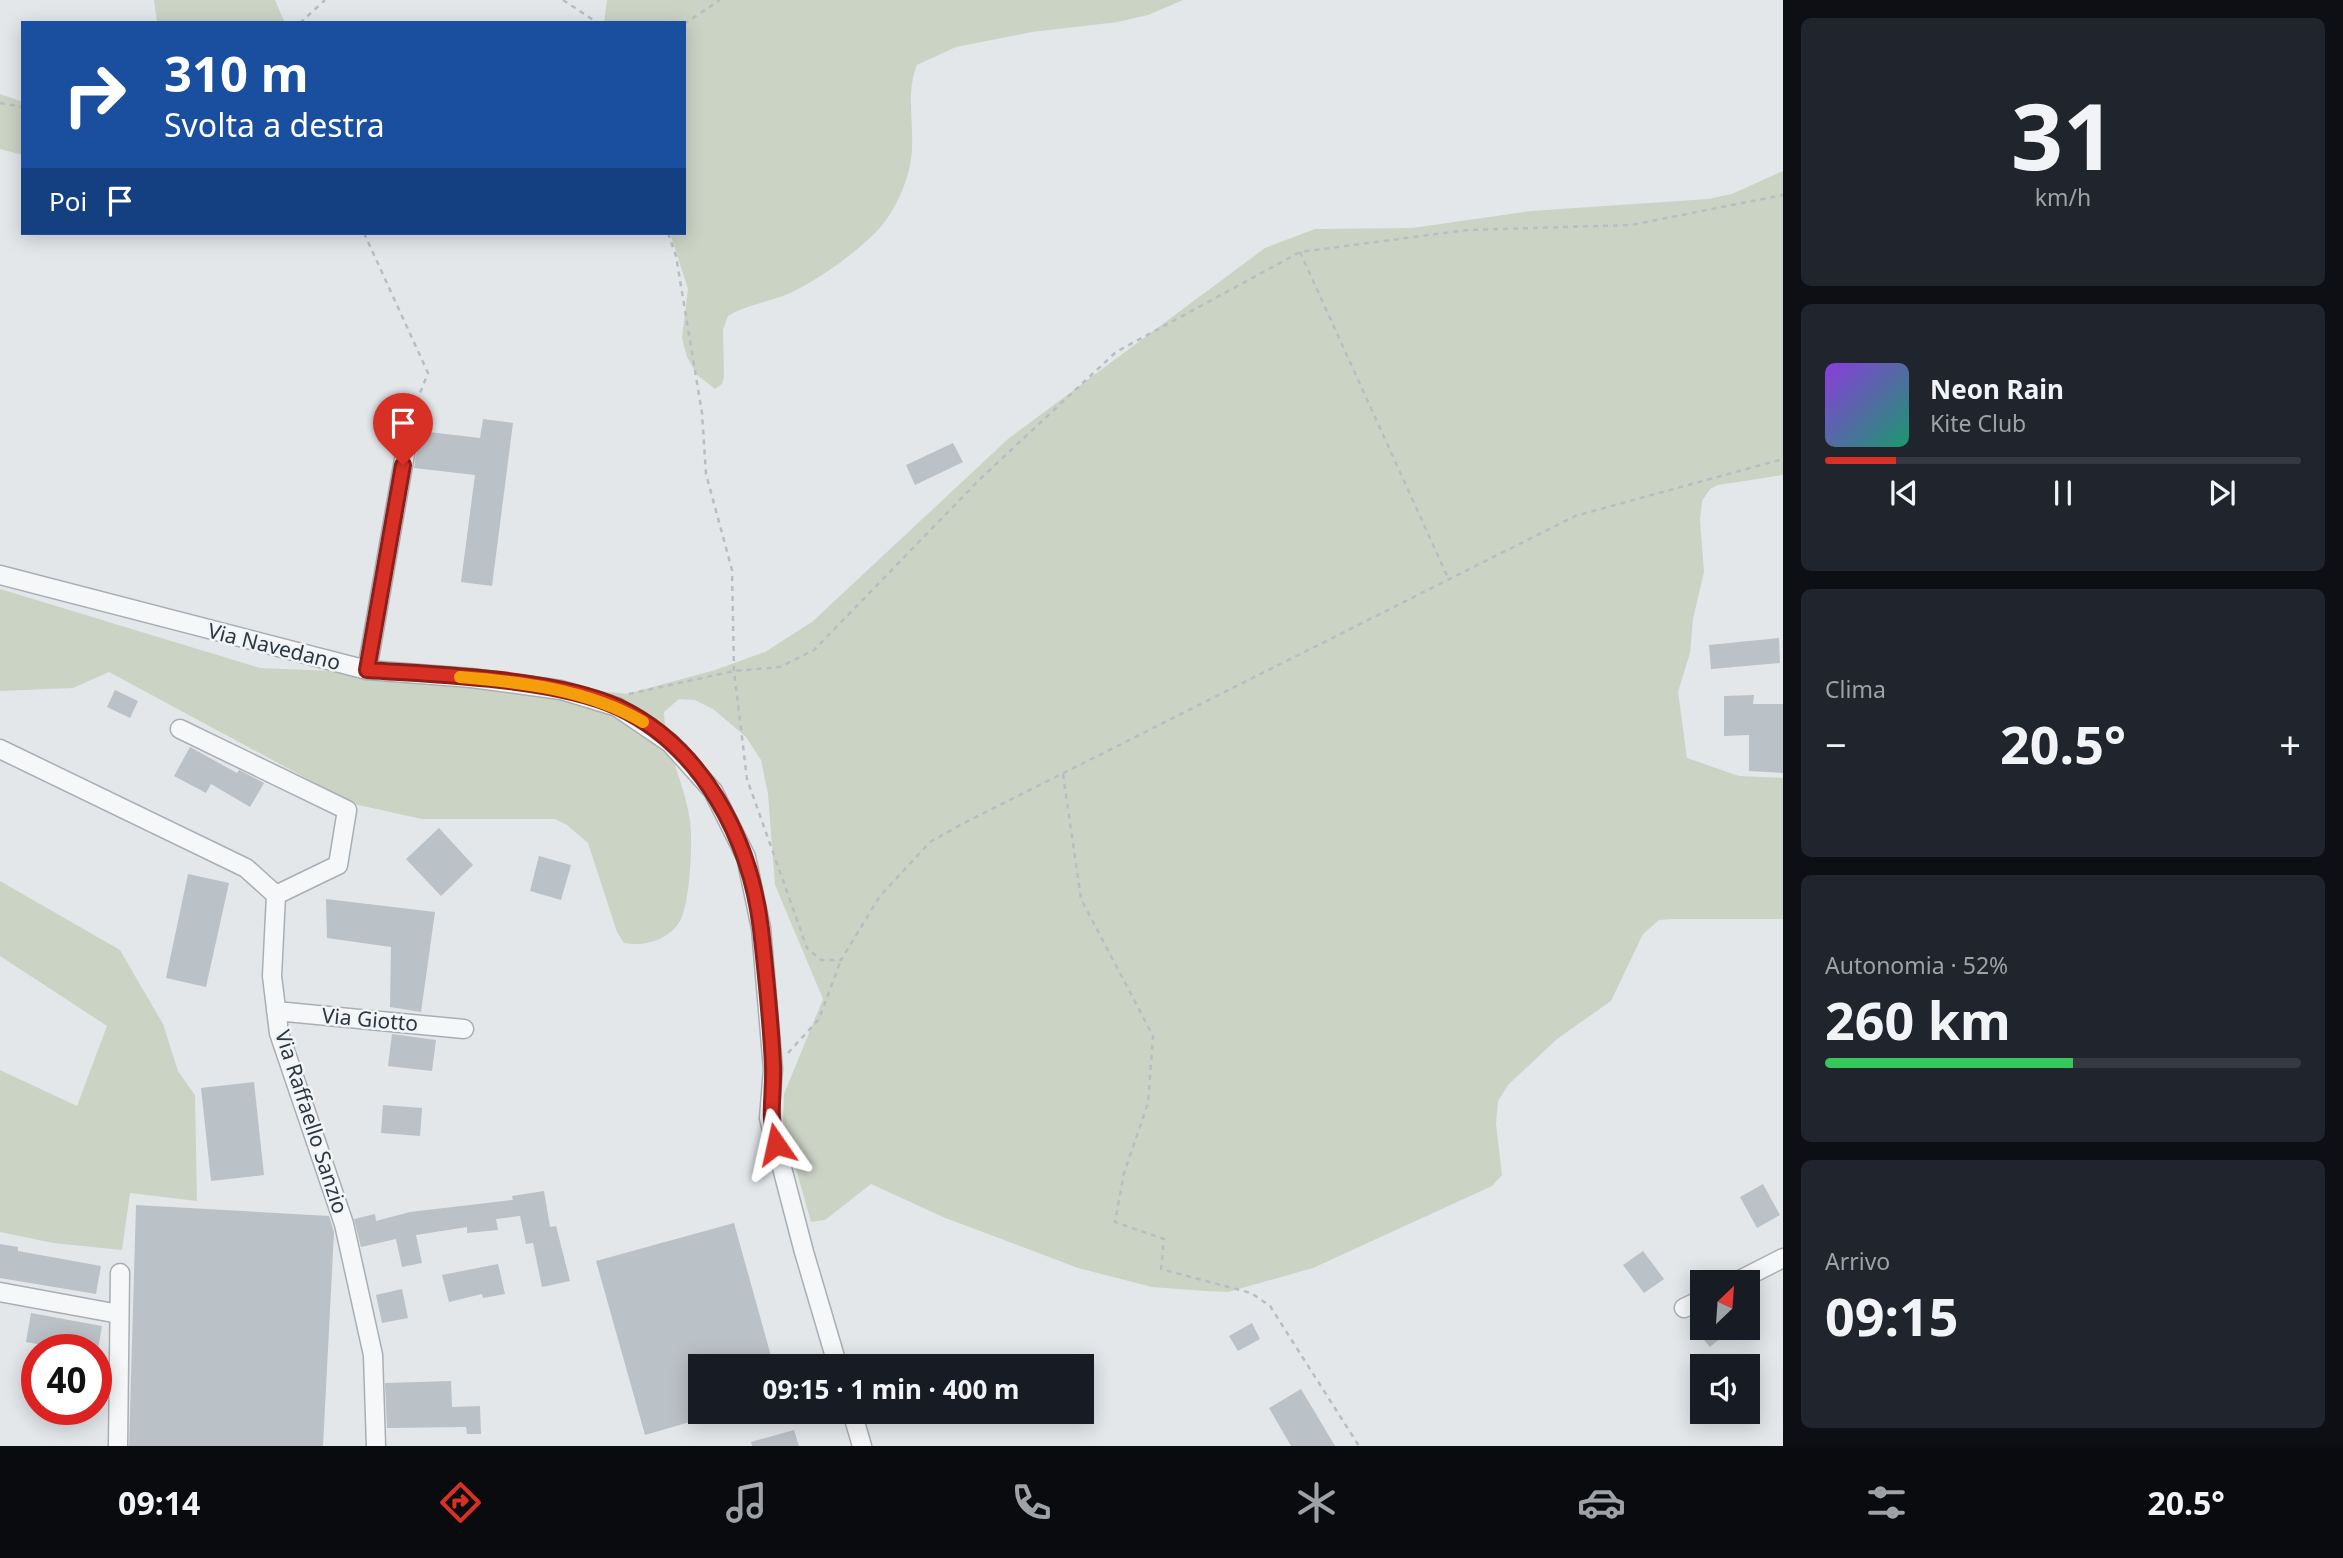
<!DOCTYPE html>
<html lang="it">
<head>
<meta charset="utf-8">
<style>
	body { margin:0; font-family:"Noto Sans",sans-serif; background:#20242c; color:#f1f3f6; height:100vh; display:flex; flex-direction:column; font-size:26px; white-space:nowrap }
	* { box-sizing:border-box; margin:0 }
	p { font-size:23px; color:#9ea1a6 }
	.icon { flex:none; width:38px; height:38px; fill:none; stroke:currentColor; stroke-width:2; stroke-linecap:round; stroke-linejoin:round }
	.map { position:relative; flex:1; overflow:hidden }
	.details { display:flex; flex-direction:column; gap:18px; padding:18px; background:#0d0f14; width:560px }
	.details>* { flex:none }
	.top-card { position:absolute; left:21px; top:21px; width:665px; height:214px; border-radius:0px; box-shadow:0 4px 18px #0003; background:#1a4fa0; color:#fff; overflow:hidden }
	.needle { width:46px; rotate:25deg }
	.tools { position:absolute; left:1690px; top:1270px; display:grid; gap:14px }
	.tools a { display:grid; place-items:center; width:70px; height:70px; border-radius:0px; background:#171b24; box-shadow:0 4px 18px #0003; font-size:35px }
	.speed { position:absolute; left:21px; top:1334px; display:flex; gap:14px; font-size:35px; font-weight:700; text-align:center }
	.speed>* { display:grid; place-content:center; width:91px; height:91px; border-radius:50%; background:#171b24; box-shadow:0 4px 18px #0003; line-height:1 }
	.speed .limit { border:10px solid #d22; background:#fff; color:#111 }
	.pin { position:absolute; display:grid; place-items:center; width:60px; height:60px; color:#fff; margin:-72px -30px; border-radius:50% 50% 50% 0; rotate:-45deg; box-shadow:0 0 7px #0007 }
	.pin .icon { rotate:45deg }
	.me { position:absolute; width:77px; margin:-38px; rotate:349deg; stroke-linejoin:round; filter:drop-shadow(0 0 5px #0008) }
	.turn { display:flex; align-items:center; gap:24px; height:147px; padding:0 28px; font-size:32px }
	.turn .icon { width:91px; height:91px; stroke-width:2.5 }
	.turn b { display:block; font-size:49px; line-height:60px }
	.then { display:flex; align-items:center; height:66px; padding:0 28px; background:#0003; gap:14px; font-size:26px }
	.big { font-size:52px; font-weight:700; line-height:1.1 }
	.details .card { flex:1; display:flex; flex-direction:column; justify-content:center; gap:10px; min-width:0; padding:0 24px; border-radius:10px; background:#20242c }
	.details .dial { align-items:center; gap:0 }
	.dial b { font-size:91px; line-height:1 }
	.song { display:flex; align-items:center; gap:21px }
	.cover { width:84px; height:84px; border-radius:10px; background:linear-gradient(135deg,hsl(270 70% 55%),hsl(160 70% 35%)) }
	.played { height:7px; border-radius:4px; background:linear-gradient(90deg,#d93025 15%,#363941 15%) }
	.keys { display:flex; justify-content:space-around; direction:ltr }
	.heat { display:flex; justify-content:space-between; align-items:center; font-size:38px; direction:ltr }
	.charge { height:10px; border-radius:5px; background:linear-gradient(90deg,#34c759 52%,#363941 0) }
	.trip { position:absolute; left:688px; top:1354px; width:406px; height:70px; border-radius:0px; background:#171b24; box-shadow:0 4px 18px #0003; font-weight:700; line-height:70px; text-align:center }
	.menu { display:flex; height:112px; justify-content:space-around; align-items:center; background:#090b0e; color:#9ea1a6 }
	.menu .icon { width:49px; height:49px }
	.menu .active { color:#d93025 }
	.menu b { font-size:32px; color:#f1f3f6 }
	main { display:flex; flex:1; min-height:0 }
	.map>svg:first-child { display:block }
	.green { fill:#cbd3c5 }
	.building { fill:#bac1c7 }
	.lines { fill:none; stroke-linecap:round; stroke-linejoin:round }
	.minor-casing { stroke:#a8afb4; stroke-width:21 }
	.path { stroke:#b9bdc2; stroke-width:2.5; stroke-dasharray:5 5; stroke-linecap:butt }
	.minor { stroke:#f5f7f9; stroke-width:18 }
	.route-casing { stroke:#8d1f18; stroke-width:18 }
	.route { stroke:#d93025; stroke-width:12 }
	.slow { stroke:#f59e0b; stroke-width:12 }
	.labels { text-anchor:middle; stroke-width:5; stroke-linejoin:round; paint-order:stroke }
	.street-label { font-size:21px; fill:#2c3741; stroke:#f2f5f7 }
</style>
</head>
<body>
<main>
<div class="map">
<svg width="1783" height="1446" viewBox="0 0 1783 1446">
	<rect width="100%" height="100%" fill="#e3e7ea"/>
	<!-- green -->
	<path class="green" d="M154,0H275L285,23H157Z
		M607,0H1183L1148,15L1118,22L1032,32L956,47L917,65C904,96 917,132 910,165C906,185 896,208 883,224C864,248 812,285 783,296C764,303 746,305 728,316L723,330L724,377L722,384L715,389L697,375L687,357L682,338L688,289L670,233H684V23H604Z
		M0,94L23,102V155L0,149Z
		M1783,171V475L1718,485L1710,489L1702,501L1700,520L1704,572L1693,619L1690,653L1678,692L1687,758L1739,776L1783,778V919H1671L1659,920L1643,934L1611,1001L1557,1039L1508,1085L1498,1101L1496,1124L1502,1175L1492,1186L1313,1268L1228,1292L1205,1291L1152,1287L1078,1268L943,1217L871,1184L825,1220L811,1222L783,1123L784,1094L823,999L775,885L768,794L761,760L746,737L713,709L695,700L679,699L664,712C665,750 685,783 690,821C693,842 690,903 680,921C669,940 643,947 624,943L617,932L588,843L567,825L555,819H422L354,804L109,672L73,688L0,691V589L260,668L476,677L627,694L715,670L765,652L812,622L1008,439L1265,248L1315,229L1412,228L1531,211L1708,199L1732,194Z
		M0,881L120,950L163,1024L178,1071L195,1095L197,1201L130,1193L122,1250L53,1243L0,1232V1070L77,1106L107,1026L0,956Z"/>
	<!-- building -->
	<path class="building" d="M483,419L513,423L492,586L461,582L475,475L414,468L420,431L480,438Z
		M953,443L963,462L915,485L906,465Z
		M1779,638L1780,663L1711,669L1709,645Z
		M115,690L138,701L130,718L107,707Z
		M1754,695L1753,704H1783V773L1749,771V735L1724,736V696Z
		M190,747L237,773L239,770L264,783L250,807L211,784L206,793L174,776Z
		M439,828L473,865L441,896L406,859Z
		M539,856L571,865L561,900L530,891Z
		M188,874L229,883L206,987L166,978Z
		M326,899L435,912L421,1012L390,1007L391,947L327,938Z
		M392,1034L436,1040L432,1071L388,1066Z
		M254,1082L264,1175L211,1181L201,1088Z
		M383,1105L422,1108L420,1136L381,1133Z
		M1763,1184L1780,1215L1757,1228L1740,1197Z
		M544,1191L550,1227L556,1226L570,1281L542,1287L533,1243L526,1244L520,1216L496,1219L498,1230L467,1233V1227L416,1235L422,1263L402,1267L396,1239L361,1247L354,1219L375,1214L376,1221L410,1212L513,1200L512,1196Z
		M136,1205L329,1216L334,1232L323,1446H129Z
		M734,1223L774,1367H700V1419L645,1435L596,1261Z
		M0,1244L18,1247V1251L101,1266L96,1294L0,1278Z
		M1643,1251L1664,1279L1644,1293L1623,1265Z
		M498,1264L505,1294L483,1298L482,1294L449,1302L442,1275Z
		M402,1289L408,1318L382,1323L376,1295Z
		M31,1313L102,1326L98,1349H66L26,1342Z
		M1252,1323L1260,1339L1238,1351L1229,1336Z
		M1694,1328H1717L1723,1336L1710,1347Z
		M451,1381L452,1407L480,1406L481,1434H467L466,1427L387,1428L385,1383Z
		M1301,1389L1335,1446H1291L1269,1408Z
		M794,1430L799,1446H752L751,1442Z"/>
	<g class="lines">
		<!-- minor casing -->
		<g class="minor-casing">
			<path id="minor" d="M0,575L367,670L471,678L561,690L617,707L670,743L713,791L746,857L761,928L773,1069L769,1118L804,1252L838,1367
				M367,670L412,414
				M180,729L347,810L338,865L276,895L272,976L279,1033L344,1224L373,1355L376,1446
				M0,749L246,868L276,895
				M276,1011L464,1029
				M1734,1283L1783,1258
				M0,1292L119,1314
				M1684,1308L1703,1299
				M852,1412L862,1446
				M118,1446L120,1273"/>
		</g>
		<!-- path -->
		<path class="path" d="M563,0L598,23
			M300,23L325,0
			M684,24L720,0
			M0,103L23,107
			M364,233L428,373L418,398
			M668,233L676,256L702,413L706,474L732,570L734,671L747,779L807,948L821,960H841L880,896L930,842L962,824L1575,516L1783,459
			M1300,252L1449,580
			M629,694L734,671L780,667L814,650L980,479L1116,352L1300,252L1467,230L1631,225L1783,195
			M1063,774L1081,899L1153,1036L1148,1103L1124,1173L1115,1222L1164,1239L1161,1269L1251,1293L1270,1306L1359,1446
			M788,1053L819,1019L841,960"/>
		<!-- minor -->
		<use href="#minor" class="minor"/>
	</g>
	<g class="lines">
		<!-- route casing -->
		<g class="route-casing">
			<path id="route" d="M403,465L367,670C438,675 555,678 618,707C703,747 750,839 761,929C766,974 771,1021 773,1066C774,1098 768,1111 776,1144"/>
		</g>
		<!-- route -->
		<use href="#route" class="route"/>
		<!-- slow -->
		<path class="slow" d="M460,677C522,682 589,690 643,722"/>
	</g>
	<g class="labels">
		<!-- street labels -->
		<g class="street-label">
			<text transform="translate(274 647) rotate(14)" y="7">Via Navedano</text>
			<text transform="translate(370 1020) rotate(5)" y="7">Via Giotto</text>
			<text transform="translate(311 1122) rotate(72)" y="7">Via Raffaello Sanzio</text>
		</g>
	</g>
</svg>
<div class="tools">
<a><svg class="needle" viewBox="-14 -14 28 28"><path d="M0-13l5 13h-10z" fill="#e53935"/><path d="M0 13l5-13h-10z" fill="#9ea1a6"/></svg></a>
<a><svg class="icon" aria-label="sound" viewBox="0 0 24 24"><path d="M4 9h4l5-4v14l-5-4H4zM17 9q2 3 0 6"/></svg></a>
</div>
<div class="speed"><div class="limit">40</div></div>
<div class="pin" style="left:403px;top:465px;background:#d93025"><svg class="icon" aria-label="arrive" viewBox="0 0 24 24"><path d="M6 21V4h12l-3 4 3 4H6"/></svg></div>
<svg class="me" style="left:776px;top:1144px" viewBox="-20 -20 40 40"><path d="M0-17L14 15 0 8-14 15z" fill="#d93025" stroke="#fff" stroke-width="4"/></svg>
<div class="trip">09:15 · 1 min · 400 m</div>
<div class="top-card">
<div class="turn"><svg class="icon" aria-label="right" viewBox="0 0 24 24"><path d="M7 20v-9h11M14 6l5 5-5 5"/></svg><div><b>310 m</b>Svolta a destra</div></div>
<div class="then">Poi<svg class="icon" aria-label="arrive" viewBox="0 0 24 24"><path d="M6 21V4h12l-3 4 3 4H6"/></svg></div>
</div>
</div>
<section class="details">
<div class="card dial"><b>31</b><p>km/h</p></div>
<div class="card">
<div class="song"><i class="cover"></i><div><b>Neon Rain</b><p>Kite Club</p></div></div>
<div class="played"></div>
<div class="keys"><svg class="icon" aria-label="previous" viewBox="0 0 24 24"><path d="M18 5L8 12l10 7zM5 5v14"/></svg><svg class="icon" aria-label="pause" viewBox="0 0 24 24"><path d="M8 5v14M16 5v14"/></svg><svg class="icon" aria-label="next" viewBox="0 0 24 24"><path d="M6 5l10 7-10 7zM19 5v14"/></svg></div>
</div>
<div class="card"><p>Clima</p>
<div class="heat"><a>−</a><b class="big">20.5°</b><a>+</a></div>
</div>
<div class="card"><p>Autonomia · 52%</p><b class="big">260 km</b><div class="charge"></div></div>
<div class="card"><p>Arrivo</p><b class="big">09:15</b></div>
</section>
</main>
<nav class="menu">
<b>09:14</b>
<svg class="icon active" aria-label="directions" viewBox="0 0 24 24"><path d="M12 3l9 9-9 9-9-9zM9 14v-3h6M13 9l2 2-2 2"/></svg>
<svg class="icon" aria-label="music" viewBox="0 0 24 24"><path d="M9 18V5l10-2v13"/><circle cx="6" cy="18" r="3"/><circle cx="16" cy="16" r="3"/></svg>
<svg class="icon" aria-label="phone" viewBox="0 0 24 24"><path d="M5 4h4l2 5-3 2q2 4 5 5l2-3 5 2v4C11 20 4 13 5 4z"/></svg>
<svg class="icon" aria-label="climate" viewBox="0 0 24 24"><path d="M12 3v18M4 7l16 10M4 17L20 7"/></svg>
<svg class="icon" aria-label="car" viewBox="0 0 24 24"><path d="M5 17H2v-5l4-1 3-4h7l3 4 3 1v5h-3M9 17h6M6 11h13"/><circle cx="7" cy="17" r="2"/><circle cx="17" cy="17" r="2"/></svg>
<svg class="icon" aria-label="filters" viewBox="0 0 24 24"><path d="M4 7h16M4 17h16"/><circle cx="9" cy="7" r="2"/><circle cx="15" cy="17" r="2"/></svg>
<b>20.5°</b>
</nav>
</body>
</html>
